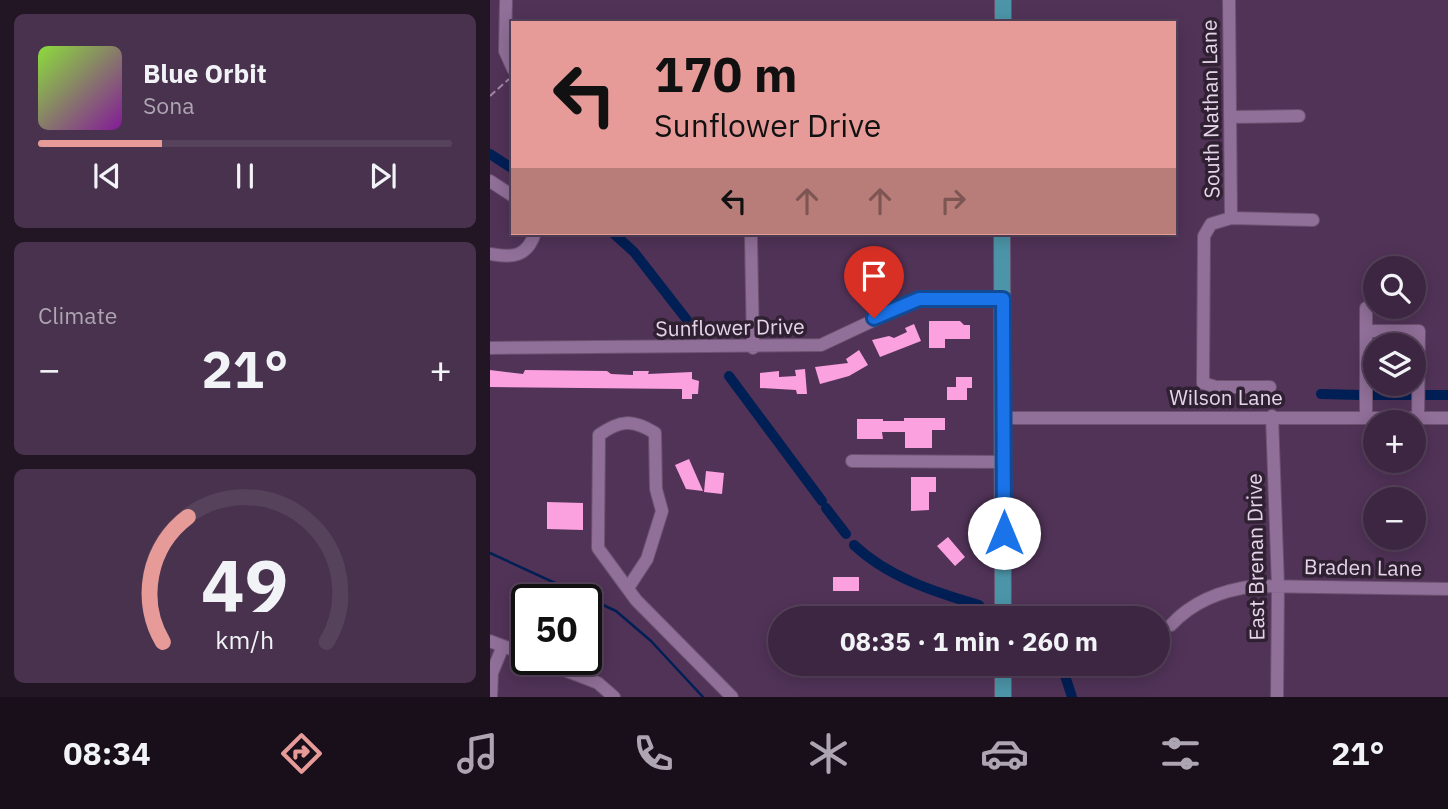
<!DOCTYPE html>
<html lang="en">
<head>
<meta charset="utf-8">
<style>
	body { margin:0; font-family:"IBM Plex Sans",sans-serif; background:#48324d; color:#f1f3f6; height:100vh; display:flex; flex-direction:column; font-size:26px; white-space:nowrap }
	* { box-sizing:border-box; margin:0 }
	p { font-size:23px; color:#ada5b2 }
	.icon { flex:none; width:38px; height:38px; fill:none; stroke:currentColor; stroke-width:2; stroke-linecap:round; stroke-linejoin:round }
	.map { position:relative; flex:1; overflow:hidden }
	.sheet { display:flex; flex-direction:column; gap:14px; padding:14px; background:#221524; width:490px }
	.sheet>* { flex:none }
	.hud { position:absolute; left:21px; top:21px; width:665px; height:214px; border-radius:0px; box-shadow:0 4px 18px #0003,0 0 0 2px #56435b; background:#e69b98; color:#111; overflow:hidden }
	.controls { position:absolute; left:873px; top:256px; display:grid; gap:14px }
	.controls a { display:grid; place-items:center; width:63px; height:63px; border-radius:50%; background:#3d2642; box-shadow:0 4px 18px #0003,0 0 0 2px #56435b; font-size:35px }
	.speed { position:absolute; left:21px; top:584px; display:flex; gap:14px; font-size:35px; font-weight:700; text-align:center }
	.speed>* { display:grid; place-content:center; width:91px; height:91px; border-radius:50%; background:#3d2642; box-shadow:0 4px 18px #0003,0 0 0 2px #56435b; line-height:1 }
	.speed .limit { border:4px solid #111; border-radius:10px; background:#fff; color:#111 }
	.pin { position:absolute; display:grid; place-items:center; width:60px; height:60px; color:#fff; margin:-72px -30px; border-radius:50% 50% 50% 0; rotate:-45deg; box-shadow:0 0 7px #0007 }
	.pin .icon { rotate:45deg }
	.me { position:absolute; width:77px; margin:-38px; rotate:0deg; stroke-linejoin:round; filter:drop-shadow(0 0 5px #0008) }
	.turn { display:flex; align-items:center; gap:24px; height:147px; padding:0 28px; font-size:32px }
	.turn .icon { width:91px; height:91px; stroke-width:2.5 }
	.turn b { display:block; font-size:49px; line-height:60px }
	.lanes { display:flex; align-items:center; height:66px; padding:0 28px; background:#0003; justify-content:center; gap:35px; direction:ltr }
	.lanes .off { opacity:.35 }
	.big { font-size:52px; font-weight:800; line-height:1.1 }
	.sheet .widget { flex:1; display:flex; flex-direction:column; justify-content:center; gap:10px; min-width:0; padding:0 24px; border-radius:10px; background:#48324d }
	.sheet .dial { align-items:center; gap:0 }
	.dial svg { height:182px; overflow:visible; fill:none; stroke:#56435b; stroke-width:7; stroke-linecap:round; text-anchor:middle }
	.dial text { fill:#f1f3f6; stroke:none }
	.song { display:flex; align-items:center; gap:21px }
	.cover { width:84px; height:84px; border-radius:10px; background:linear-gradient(135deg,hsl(90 70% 55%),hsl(290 70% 35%)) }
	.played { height:7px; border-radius:4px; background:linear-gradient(90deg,#e69b98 30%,#56435b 30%) }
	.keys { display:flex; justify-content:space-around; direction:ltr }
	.heat { display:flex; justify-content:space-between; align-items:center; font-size:38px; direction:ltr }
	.trip { position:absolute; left:278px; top:606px; width:402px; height:70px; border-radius:35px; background:#3d2642; box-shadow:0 4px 18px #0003,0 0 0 2px #56435b; font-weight:800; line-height:70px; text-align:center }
	.menu { display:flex; height:112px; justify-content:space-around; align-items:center; background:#180f1a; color:#ada5b2 }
	.menu .icon { width:49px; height:49px }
	.menu .on { color:#e69b98 }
	.menu b { font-size:32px; color:#f1f3f6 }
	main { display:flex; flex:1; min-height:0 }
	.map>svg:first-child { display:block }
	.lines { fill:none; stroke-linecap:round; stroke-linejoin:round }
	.stream { stroke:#001f55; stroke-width:2.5 }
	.canal { stroke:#001f55; stroke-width:10 }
	.building { fill:#fca1df }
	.minor-casing { stroke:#6b5270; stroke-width:14 }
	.major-casing { stroke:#6b5270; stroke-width:18 }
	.path { stroke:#a189a7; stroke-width:2; stroke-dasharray:7 3.5; stroke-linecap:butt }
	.minor { stroke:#906f98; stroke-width:12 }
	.major { stroke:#4c95a9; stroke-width:16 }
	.route-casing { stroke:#114b97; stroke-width:18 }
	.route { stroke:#1a73e8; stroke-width:12 }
	.labels { text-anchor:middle; stroke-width:7; stroke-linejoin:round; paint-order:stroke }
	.street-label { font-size:21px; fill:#e6d4eb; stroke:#2f2132 }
</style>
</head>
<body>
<main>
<section class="sheet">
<div class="widget">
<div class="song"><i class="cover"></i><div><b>Blue Orbit</b><p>Sona</p></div></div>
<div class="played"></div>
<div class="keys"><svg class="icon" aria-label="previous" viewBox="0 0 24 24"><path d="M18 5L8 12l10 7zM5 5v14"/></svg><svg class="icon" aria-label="pause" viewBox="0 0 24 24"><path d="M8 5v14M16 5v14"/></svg><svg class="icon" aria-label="next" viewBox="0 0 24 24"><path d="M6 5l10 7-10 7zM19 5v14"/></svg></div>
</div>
<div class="widget"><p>Climate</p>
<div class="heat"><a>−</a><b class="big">21°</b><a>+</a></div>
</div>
<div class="widget dial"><svg viewBox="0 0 100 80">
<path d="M14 69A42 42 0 1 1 86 69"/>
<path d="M14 69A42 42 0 0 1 25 14" stroke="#e69b98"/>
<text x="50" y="56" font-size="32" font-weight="700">49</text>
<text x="50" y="72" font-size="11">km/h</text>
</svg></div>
</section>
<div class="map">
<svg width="958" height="697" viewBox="0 0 958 697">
	<rect width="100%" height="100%" fill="#513358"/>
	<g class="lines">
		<!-- stream -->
		<path class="stream" d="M0,553L126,611L161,641L213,697"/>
		<!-- canal -->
		<path class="canal" d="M0,154L23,169
			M123,233L144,252L197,320
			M239,376L332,501
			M831,394L870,395
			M881,395H924
			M935,395H958
			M336,508L356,534
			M364,545C398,577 444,592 489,605
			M524,614L530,618
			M571,663L582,697"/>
	</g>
	<!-- building -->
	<path class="building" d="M439,321H470L474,325H480V339H455V348H439Z
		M424,324L431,341L390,357L382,340L399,336L404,338L417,332L415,328Z
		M369,350L378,365L359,376L330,384L325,367L358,363L356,359Z
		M315,369L317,394H307L306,390L270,388V373L289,371V377L306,376L305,370Z
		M0,370L33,374L35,370L117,371L121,374L143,375V371H159L158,374L202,372V379L209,381L208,394H202V399H192V389L0,387Z
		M466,377H482V388H477V400H457V387H466Z
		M414,418H455V430H442V448H415V432H392L393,439H367V419H393V421H414Z
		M199,459L213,491L196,489L185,465Z
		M216,471L234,473L232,494L214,492Z
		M421,477H446V492H439V510L421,511Z
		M57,502L93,503V530L57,529Z
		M458,537L475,557L465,566L447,546Z
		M343,577H369V591H343Z"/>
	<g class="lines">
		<!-- minor casing -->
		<g class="minor-casing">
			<path id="minor" d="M16,0L15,51L23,69
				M739,0L741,218L721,224L714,236L713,383L726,387H780
				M741,117L809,116
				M0,181L23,196
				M741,218L823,220
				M261,237L263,348
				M0,254C23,258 37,257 45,233
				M876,331H929L928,418
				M0,348L331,345L429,299H513
				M782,416L788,586L787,697
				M876,417V308
				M514,418H958
				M362,461L514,462
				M138,588L157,559L172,511L166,489L165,433C142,419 130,420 109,435L108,548L146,600L242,697
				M681,625C703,601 732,590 765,586L958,589
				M0,641L37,655
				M48,660L108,683L124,697
				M1,697L2,673L13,646"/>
		</g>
		<!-- major casing -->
		<g class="major-casing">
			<path id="major" d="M513,0V23
				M512,233L513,618
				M513,697V663"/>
		</g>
		<!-- path -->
		<path class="path" d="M0,96L19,79"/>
		<!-- minor -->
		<use href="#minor" class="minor"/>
		<!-- major -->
		<use href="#major" class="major"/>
	</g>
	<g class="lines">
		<!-- route casing -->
		<g class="route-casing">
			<path id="route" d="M384,318L429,299H513L514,533"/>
		</g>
		<!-- route -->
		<use href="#route" class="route"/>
	</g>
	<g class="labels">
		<!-- street labels -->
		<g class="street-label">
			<text transform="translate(721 109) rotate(-91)" y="7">South Nathan Lane</text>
			<text transform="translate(240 328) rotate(-1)" y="7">Sunflower Drive</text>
			<text x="736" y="405">Wilson Lane</text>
			<text transform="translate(766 557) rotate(-91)" y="7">East Brenan Drive</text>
			<text transform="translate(873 568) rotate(1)" y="7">Braden Lane</text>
		</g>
	</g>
</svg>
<div class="controls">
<a><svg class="icon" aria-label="search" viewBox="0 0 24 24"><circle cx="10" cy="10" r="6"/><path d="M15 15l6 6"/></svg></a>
<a><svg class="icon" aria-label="layers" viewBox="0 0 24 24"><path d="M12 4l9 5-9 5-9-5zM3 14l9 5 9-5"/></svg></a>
<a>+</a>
<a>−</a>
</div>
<div class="speed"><div class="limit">50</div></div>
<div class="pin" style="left:384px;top:318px;background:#d93025"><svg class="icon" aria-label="arrive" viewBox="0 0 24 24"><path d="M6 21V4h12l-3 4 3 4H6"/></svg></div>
<svg class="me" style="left:514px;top:533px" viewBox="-20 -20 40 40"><circle r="19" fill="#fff"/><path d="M0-13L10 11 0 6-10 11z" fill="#1a73e8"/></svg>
<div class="trip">08:35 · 1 min · 260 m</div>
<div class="hud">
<div class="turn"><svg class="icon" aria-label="left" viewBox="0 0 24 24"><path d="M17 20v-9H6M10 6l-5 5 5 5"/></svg><div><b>170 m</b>Sunflower Drive</div></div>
<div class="lanes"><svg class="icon" aria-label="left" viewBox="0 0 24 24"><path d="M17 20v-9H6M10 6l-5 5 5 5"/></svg><svg class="icon off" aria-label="ahead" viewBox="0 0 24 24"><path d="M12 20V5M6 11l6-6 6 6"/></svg><svg class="icon off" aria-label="ahead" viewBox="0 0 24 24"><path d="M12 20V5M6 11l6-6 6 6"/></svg><svg class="icon off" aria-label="right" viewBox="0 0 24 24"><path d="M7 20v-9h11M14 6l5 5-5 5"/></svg></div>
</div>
</div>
</main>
<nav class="menu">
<b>08:34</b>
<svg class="icon on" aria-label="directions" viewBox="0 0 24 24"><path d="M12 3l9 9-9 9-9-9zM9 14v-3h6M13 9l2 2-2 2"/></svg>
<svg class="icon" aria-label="music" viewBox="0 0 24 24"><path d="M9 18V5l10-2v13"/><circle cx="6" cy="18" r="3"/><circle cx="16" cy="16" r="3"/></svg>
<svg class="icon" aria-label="phone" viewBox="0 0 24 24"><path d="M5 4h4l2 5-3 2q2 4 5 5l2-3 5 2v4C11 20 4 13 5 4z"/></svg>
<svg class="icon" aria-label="climate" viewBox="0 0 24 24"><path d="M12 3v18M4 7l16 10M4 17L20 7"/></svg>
<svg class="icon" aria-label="car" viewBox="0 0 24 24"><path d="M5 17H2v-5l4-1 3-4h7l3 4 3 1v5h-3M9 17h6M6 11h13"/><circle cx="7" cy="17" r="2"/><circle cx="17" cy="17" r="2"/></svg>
<svg class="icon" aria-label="filters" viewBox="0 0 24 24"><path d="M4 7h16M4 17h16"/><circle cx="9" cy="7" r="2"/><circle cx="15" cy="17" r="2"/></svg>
<b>21°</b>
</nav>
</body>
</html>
